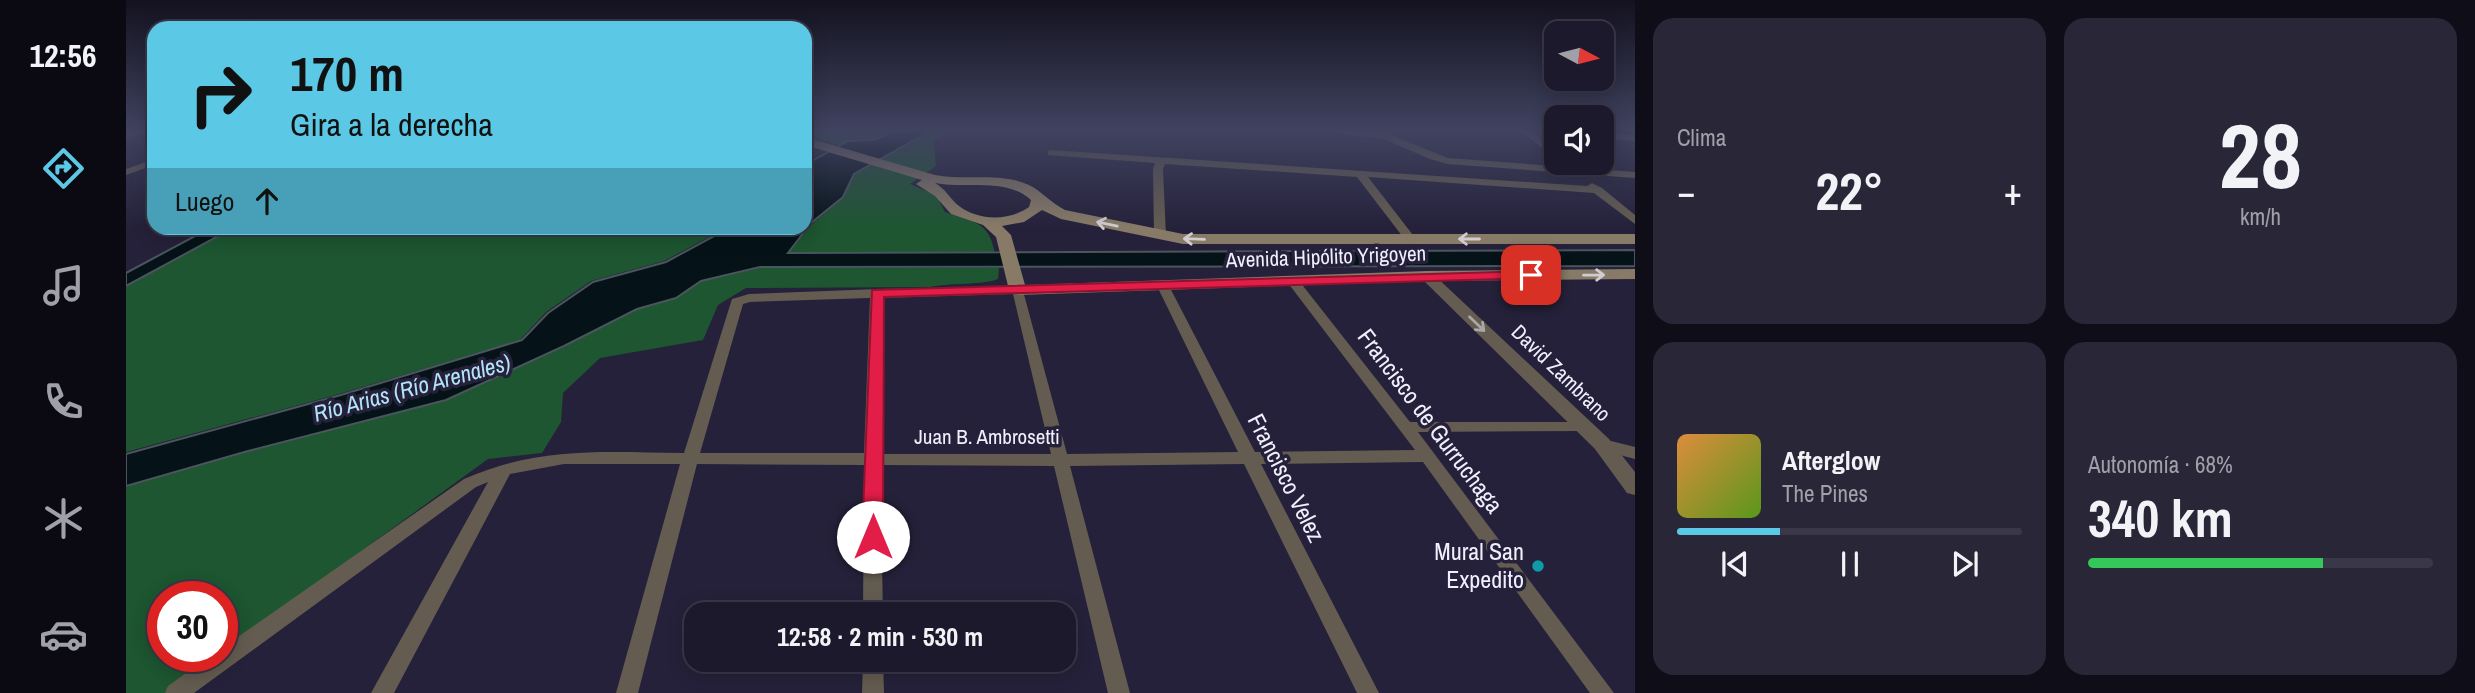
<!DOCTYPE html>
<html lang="es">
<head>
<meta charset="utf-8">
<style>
	body { margin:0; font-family:"Archivo Narrow",sans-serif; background:#292638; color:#f1f3f6; height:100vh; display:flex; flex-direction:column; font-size:26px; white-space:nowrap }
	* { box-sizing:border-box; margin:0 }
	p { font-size:23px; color:#a0a0a9 }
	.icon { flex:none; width:38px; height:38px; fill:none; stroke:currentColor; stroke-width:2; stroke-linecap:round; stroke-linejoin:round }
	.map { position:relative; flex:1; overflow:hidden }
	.drawer { display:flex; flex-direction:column; gap:18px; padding:18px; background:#0f0e18; width:840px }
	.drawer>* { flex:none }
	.banner { position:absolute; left:21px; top:21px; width:665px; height:214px; border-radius:21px; box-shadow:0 4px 18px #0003,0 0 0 2px #3a3848; background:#5bc8e6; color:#111; overflow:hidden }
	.needle { width:46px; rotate:97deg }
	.buttons { position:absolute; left:1418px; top:21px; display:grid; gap:14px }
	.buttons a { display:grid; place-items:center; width:70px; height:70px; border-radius:14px; background:#1c192c; box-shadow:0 4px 18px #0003,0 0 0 2px #3a3848; font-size:35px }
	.speed { position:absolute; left:21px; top:581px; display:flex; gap:14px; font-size:35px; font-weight:700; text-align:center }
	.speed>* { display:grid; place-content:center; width:91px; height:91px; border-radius:50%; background:#1c192c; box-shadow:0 4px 18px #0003,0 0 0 2px #3a3848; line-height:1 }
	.speed .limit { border:10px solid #d22; background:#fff; color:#111 }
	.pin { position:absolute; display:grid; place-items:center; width:60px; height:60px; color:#fff; margin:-30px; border-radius:14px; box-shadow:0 4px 10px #0006 }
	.me { position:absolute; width:77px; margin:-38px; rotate:0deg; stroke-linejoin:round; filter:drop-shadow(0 0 5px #0008) }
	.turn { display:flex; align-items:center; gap:24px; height:147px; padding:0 28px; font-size:32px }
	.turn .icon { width:91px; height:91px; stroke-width:2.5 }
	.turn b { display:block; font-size:49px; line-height:60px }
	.then { display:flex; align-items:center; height:66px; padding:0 28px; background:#0003; gap:14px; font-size:26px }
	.big { font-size:52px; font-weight:700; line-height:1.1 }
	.drawer .widget { flex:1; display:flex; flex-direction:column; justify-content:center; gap:10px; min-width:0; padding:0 24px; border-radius:21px; background:#292638 }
	.drawer .dial { align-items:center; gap:0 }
	.dial b { font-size:91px; line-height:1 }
	.song { display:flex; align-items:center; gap:21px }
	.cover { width:84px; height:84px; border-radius:10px; background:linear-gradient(135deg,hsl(30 70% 55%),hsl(90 70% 35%)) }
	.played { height:7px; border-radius:4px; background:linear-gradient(90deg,#5bc8e6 30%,#3a3848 30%) }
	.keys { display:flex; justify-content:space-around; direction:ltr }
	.heat { display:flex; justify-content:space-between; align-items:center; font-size:38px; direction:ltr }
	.charge { height:10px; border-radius:5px; background:linear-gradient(90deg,#34c759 68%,#3a3848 0) }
	.drawer .tiles { flex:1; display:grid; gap:18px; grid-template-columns:repeat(2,1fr) }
	.trip { position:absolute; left:558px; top:602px; width:392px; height:70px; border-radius:21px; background:#1c192c; box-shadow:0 4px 18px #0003,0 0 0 2px #3a3848; font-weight:700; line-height:70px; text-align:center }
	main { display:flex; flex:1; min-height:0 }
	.tab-bar { display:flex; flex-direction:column; width:126px; justify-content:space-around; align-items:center; background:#0b0a12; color:#a0a0a9 }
	.tab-bar .icon { width:49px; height:49px }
	.tab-bar .current { color:#5bc8e6 }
	.tab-bar b { font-size:32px; color:#f1f3f6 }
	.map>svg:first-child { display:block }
	.green { fill:#1d5631 }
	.water { fill:#051319; stroke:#4c555d; stroke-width:2 }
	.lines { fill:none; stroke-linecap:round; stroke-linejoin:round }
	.minor { fill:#645c50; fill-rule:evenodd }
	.tertiary { fill:#645c50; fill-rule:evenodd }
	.secondary { fill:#877a67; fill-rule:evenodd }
	.oneway { stroke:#d1ccd0 }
	.oneway2 { stroke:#aaa6a6 }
	.route { fill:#e11d48; stroke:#92132f; stroke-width:2 }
	.culture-dot { fill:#0f9aa8; stroke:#25213a; stroke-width:2.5 }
	.labels { text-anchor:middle; stroke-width:7; stroke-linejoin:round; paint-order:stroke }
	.street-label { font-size:21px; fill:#f1effd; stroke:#25213a }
	.water-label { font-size:23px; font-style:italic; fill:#b2e4f8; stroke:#25213a }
	.near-street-label { font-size:24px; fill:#f1effd; stroke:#25213a }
	.near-poi-label { font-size:24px; fill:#f1effd; stroke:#25213a; text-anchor:end }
</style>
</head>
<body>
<main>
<nav class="tab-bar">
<b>12:56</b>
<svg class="icon current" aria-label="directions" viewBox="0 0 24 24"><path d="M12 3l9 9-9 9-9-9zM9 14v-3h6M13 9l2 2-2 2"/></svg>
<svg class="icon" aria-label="music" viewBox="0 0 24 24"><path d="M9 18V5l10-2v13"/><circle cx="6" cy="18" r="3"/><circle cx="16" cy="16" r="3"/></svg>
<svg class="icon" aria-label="phone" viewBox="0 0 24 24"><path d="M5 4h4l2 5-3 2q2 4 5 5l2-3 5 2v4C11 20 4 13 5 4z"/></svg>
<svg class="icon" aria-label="climate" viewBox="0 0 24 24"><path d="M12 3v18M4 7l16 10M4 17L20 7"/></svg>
<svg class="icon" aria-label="car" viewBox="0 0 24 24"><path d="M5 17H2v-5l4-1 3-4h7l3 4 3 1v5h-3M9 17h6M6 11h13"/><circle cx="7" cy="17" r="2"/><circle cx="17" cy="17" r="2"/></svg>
</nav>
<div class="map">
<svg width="1509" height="693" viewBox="0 0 1509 693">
	<rect width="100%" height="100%" fill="#25213a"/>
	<!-- green -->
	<path class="green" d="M679,131H767L748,140L722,141L714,145L679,135Z
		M806,131H821L808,141L810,166L784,184L810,195L819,212C848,223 863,220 869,254L662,253L687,223L718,197L729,174Z
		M108,228H600L538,261L465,281L420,312L394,340L213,394L0,452V287Z
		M634,268H873L872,279C858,285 823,283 804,287L620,288L592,305L577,340L474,358L437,393L435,422L416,453L362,459L96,652V597H37V656H90L39,693H0V486L121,451L320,400L438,347L511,309L550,298L576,281Z"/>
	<!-- water -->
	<path class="water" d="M767,131H804L728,174L717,197L685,223L662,253L1509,250V266L634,267L575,281L550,298L511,309L438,346L320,400L122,451L0,486V454L215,395L396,340L422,313L467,282L540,262L603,228H679V165L722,141L748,140Z
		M84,228H107L0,286V273Z"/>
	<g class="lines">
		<!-- minor -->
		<path class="minor" d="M6,131H25L0,138V132Z
			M1212,131L1260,133L1322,158L1509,172V178L1322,164L1304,159L1258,139L1217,134Z
			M1395,131H1406L1430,151V159Z
			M1408,131H1430V135L1413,134Z
			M1475,132L1509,135V141L1475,138Z
			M925,150L1461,186L1466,183L1476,188L1509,215V224L1468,193L1242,177L1290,239L1284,242L1280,241L1231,177L1039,164L1037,169L1040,236L1034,239L1028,236L1027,169L1029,163L922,155V151Z
			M28,159V165L0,175V169Z
			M1166,276L1170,277L1284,422H1463L1465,426L1463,430L1457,431L1292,432L1488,693H1464L1297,462L1135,464L1253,693H1231L1118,464L944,466L1004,693H982L928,466L754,465L757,614H737L738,465L571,464L512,693H490L554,464H438L384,474L268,693H245L362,482L350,487L68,693H39L42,686L84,656H96V648L338,479C413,446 477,452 558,453L605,302L606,299L623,294L751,289L896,287L941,454L1112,452L1030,284L1036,280L1042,284L1129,452L1289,450L1162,283L1160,280ZM887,294L925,454H754L757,298ZM744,298L738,453H574L617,304L624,302Z
			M1477,439L1509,447V459L1471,449L1469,445L1471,441Z
			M737,660H757L758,693H736Z"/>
		<!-- tertiary -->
		<path class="tertiary" d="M1301,271L1306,273L1483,439L1509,472V495L1501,493L1469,449L1296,279L1293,276Z"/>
		<!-- secondary -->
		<path class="secondary" d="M679,137L809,175C840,181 874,172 903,185C914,190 925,203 939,210L1057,234H1509V244H1057L935,219L916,210L898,222L876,226L885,235L899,285L1301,271L1509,269V279L1301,281L892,295L883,290L870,237L857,225L825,214L809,196L790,184L796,180L679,145ZM809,183C840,189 880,177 905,200L903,207C883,221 853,221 833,206C824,199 820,189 809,183Z"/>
	</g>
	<!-- one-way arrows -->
	<defs><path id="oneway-shaft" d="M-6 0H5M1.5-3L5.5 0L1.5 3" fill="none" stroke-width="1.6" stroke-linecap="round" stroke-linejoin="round" transform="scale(1.75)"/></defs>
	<g class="oneway">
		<use href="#oneway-shaft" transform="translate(981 224) rotate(-168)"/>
		<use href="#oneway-shaft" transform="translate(1068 239) rotate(-178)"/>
		<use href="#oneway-shaft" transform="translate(1343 239) rotate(180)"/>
		<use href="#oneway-shaft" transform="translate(1468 275) rotate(-1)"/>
	</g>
	<use class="oneway2" href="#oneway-shaft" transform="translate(1351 324) rotate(44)"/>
	<!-- sky -->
	<linearGradient id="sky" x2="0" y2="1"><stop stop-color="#141220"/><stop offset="0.57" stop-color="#404360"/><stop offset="1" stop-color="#404360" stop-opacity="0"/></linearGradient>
	<rect width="1509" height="228" fill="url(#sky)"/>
	<!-- route -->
	<path class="route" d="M1405,271L1410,272V278L758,297L757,537L754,543L747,545L739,543L736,537L746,290Z"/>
	<!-- markers -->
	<circle class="culture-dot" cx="1412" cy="566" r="7"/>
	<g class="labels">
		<!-- street labels -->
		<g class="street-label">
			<text transform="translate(1200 257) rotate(-2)" y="7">Avenida Hipólito Yrigoyen</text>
			<text transform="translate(1435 373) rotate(44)" y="7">David Zambrano</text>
			<text x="861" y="444">Juan B. Ambrosetti</text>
		</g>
		<!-- water labels -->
		<g class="water-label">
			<text transform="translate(286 388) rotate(-15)" y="8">Río Arias (Río Arenales)</text>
		</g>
		<!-- near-street labels -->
		<g class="near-street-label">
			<text transform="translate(1304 421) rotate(53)" y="8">Francisco de Gurruchaga</text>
			<text transform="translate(1160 478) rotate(63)" y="8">Francisco Velez</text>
		</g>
		<!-- near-poi labels -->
		<g class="near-poi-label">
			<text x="1398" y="560">Mural San<tspan x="1398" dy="28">Expedito</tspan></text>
		</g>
	</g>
</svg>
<div class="buttons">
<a><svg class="needle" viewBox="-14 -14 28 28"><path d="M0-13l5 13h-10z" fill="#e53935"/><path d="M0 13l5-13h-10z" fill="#a0a0a9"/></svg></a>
<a><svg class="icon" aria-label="sound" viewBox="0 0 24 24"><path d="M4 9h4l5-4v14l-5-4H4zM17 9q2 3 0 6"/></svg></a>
</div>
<div class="speed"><div class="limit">30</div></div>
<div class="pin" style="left:1405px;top:275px;background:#d93025"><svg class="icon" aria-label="arrive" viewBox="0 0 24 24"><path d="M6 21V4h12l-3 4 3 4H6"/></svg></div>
<svg class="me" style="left:747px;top:537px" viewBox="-20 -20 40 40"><circle r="19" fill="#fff"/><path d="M0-13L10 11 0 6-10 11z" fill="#e11d48"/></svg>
<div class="trip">12:58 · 2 min · 530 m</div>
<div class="banner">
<div class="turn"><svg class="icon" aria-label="right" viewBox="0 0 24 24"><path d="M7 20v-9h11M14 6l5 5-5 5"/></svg><div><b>170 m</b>Gira a la derecha</div></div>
<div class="then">Luego<svg class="icon" aria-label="ahead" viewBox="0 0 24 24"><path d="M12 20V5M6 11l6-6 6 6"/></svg></div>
</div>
</div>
<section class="drawer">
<div class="tiles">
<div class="widget"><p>Clima</p>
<div class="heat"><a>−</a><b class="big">22°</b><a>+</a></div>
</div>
<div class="widget dial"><b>28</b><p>km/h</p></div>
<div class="widget">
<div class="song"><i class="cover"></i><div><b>Afterglow</b><p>The Pines</p></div></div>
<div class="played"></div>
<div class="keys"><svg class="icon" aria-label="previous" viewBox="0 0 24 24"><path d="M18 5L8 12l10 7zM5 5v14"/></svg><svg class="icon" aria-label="pause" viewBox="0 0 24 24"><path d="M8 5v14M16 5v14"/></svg><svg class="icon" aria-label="next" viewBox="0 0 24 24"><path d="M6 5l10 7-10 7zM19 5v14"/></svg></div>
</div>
<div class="widget"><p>Autonomía · 68%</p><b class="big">340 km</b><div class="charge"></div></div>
</div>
</section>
</main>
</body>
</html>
